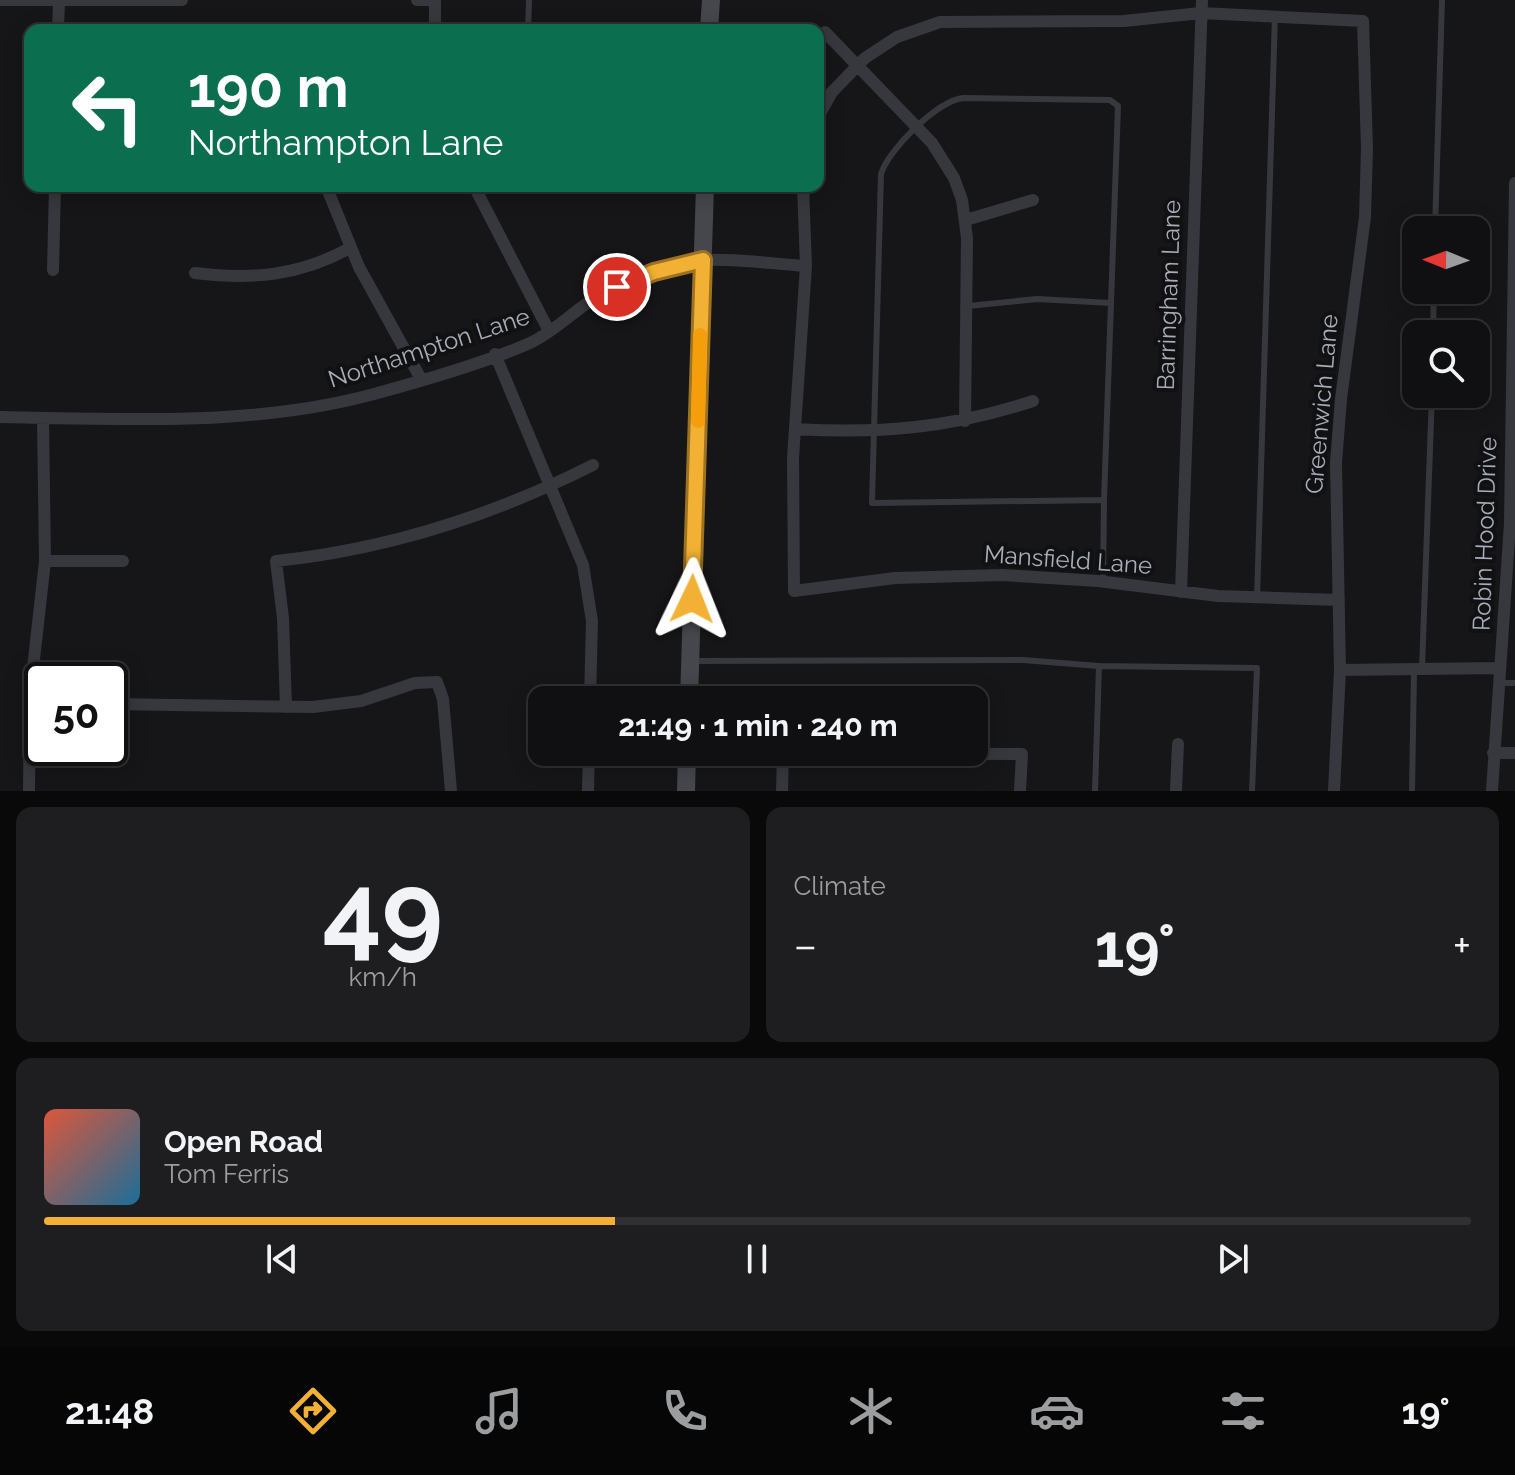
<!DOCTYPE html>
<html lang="en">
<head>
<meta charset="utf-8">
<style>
	body { margin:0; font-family:Raleway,sans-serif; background:#1e1e20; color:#f1f3f6; height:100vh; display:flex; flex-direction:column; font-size:30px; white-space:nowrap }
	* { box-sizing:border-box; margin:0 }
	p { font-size:26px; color:#9c9d9f }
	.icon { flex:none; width:44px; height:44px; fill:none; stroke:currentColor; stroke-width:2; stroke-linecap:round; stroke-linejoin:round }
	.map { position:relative; height:791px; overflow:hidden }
	.details { display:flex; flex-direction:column; gap:16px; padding:16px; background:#09090a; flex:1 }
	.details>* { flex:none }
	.hud { position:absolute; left:24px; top:24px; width:800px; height:168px; border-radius:16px; box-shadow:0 4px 20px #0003,0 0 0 2px #303032; background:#0b6e4f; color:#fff; overflow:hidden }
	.needle { width:52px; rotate:271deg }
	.controls { position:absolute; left:1402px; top:216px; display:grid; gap:16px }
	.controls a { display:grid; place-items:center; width:88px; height:88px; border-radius:16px; background:#101012; box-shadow:0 4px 20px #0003,0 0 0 2px #303032; font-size:40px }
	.speed { position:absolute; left:24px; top:662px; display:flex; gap:16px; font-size:40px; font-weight:700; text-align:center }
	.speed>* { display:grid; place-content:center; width:104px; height:104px; border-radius:50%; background:#101012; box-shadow:0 4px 20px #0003,0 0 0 2px #303032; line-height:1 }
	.speed .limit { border:4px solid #111; border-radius:12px; background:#fff; color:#111 }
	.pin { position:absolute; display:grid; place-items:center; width:68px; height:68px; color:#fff; margin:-34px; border:4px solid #fff; border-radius:50%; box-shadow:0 2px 8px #0007 }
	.me { position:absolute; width:88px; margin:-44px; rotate:2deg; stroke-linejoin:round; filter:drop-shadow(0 0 6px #0008) }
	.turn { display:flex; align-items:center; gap:28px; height:168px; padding:0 32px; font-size:36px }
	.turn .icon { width:104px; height:104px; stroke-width:2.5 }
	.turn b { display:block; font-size:56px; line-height:68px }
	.big { font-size:60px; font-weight:700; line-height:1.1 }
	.details .card { flex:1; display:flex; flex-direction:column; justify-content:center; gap:12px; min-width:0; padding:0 28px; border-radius:16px; background:#1e1e20 }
	.details .dial { align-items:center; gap:0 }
	.dial b { font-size:104px; line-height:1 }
	.song { display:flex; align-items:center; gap:24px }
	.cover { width:96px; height:96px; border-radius:12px; background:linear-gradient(135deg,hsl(10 70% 55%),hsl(200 70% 35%)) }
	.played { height:8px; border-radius:4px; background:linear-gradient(90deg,#f2b134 40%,#303032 40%) }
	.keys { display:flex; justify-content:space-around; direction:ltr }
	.heat { display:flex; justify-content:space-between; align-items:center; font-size:44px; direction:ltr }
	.details .tiles { flex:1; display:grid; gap:16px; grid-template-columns:1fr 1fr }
	.card:last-child { grid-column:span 2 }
	.trip { position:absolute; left:528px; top:686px; width:460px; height:80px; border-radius:16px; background:#101012; box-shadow:0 4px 20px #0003,0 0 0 2px #303032; font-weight:700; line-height:80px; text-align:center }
	.menu { display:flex; height:128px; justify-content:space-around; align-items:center; background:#060607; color:#9c9d9f }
	.menu .icon { width:56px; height:56px }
	.menu .on { color:#f2b134 }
	.menu b { font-size:36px; color:#f1f3f6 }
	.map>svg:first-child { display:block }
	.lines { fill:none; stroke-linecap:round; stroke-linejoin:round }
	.service { stroke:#37383d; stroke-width:6 }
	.minor { stroke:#37383d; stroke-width:12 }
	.secondary { stroke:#45474d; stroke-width:18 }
	.route-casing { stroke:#9d7322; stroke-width:20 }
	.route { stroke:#f2b134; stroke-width:14 }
	.slow { stroke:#f59e0b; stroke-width:14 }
	.labels { text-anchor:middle; stroke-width:8; stroke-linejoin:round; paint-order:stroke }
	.street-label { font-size:24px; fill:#a8adb8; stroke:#111113 }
</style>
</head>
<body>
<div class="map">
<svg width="1515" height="791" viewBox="0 0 1515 791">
	<rect width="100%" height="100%" fill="#161618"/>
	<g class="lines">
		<!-- service -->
		<path class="service" d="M528,30L529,0
			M963,98L1110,100L1118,106L1104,500L872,503L881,174C888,150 937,101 963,98Z
			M1435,230L1442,0
			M968,306L1037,299L1111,303
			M1433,334L1434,290
			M1103,582L1104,500
			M1257,599L1275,15
			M691,661L1023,660L1099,666
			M1422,668L1432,394
			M1500,683H1515
			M1095,791L1099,666L1257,668L1252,791
			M1412,791L1414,671"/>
		<!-- minor -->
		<path class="minor" d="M0,0H182
			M417,0H435V30
			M58,30L59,1
			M825,32L932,143L954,178L962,200L967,238L965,421
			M818,117L832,92L865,58L897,37L940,22L1124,21L1201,13L1363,21L1367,148L1365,217L1341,399L1336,463L1340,670L1334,791
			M326,186L359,267L421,379
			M474,186L549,331
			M803,186L806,266L793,458L794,591L895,578L1002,575L1098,581L1218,596L1339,600
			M966,220L1033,200
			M53,270L55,186
			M195,273C252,280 299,276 350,248
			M495,354L583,565L592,621L590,700
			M0,417C125,419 252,427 374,394C422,381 485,363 530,343C556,331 575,309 600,295C628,278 669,263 703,260C736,258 772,264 806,266
			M795,429C881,434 950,428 1033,401
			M45,561H123
			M1181,592L1202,0
			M1340,670L1500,668
			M110,704L313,707L361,701L415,683L437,682L443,699L451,791
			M286,707L283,618L276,561C389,549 492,516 593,465
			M1493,753H1515
			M29,791L30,695L45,561L43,418
			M588,791L589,752
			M782,791L783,753L1022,754L1020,791
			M1176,791L1178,744
			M1492,791L1510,523L1515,183"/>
		<!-- secondary -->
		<path class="secondary" d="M709,30L711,0
			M689,700L705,186
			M686,791L687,752"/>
	</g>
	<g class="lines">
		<!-- route casing -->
		<g class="route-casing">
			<path id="route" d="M617,287L654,272L703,260L692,599"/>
		</g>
		<!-- route -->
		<use href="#route" class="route"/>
		<!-- slow -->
		<path class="slow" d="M698,421L700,335"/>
	</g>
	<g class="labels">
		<!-- street labels -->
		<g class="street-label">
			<text transform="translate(1169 295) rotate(-88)" y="8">Barringham Lane</text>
			<text transform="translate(429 348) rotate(-18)" y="8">Northampton Lane</text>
			<text transform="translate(1322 404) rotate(-85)" y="8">Greenwich Lane</text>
			<text transform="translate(1485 534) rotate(-88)" y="8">Robin Hood Drive</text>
			<text transform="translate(1068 560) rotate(4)" y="8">Mansfield Lane</text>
		</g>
	</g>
</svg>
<div class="controls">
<a><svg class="needle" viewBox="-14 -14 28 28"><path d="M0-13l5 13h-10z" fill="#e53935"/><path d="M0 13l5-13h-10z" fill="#9c9d9f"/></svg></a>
<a><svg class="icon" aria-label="search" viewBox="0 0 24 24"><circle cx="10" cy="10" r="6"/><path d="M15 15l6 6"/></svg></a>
</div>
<div class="speed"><div class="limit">50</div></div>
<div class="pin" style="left:617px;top:287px;background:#d93025"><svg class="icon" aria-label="arrive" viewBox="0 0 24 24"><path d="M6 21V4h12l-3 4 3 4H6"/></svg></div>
<svg class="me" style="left:692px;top:599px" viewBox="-20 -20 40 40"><path d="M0-17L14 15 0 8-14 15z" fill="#f2b134" stroke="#fff" stroke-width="4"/></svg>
<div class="trip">21:49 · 1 min · 240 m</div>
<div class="hud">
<div class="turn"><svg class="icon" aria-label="left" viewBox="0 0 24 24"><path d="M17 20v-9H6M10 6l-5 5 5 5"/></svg><div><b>190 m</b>Northampton Lane</div></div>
</div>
</div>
<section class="details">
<div class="tiles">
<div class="card dial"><b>49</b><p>km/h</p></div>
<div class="card"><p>Climate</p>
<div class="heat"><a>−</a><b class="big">19°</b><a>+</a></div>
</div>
<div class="card">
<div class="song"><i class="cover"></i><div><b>Open Road</b><p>Tom Ferris</p></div></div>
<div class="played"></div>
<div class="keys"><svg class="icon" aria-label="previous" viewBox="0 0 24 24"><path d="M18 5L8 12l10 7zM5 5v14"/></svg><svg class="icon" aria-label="pause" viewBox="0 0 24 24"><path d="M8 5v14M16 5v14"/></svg><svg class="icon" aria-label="next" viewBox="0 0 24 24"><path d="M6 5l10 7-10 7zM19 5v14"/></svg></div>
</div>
</div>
</section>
<nav class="menu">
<b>21:48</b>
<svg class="icon on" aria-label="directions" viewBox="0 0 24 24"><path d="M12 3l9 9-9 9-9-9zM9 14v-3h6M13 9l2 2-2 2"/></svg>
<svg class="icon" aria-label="music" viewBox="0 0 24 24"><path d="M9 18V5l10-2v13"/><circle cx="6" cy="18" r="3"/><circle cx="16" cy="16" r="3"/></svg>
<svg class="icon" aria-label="phone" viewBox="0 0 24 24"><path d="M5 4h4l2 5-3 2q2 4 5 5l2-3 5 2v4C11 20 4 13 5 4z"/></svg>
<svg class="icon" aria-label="climate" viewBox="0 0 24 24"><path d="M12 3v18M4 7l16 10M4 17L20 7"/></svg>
<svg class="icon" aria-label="car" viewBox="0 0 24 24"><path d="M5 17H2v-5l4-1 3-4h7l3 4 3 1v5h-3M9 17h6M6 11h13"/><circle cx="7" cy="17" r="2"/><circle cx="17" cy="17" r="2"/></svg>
<svg class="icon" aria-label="filters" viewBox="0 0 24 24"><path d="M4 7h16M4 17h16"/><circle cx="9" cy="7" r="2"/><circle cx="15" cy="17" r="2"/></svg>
<b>19°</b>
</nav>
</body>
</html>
